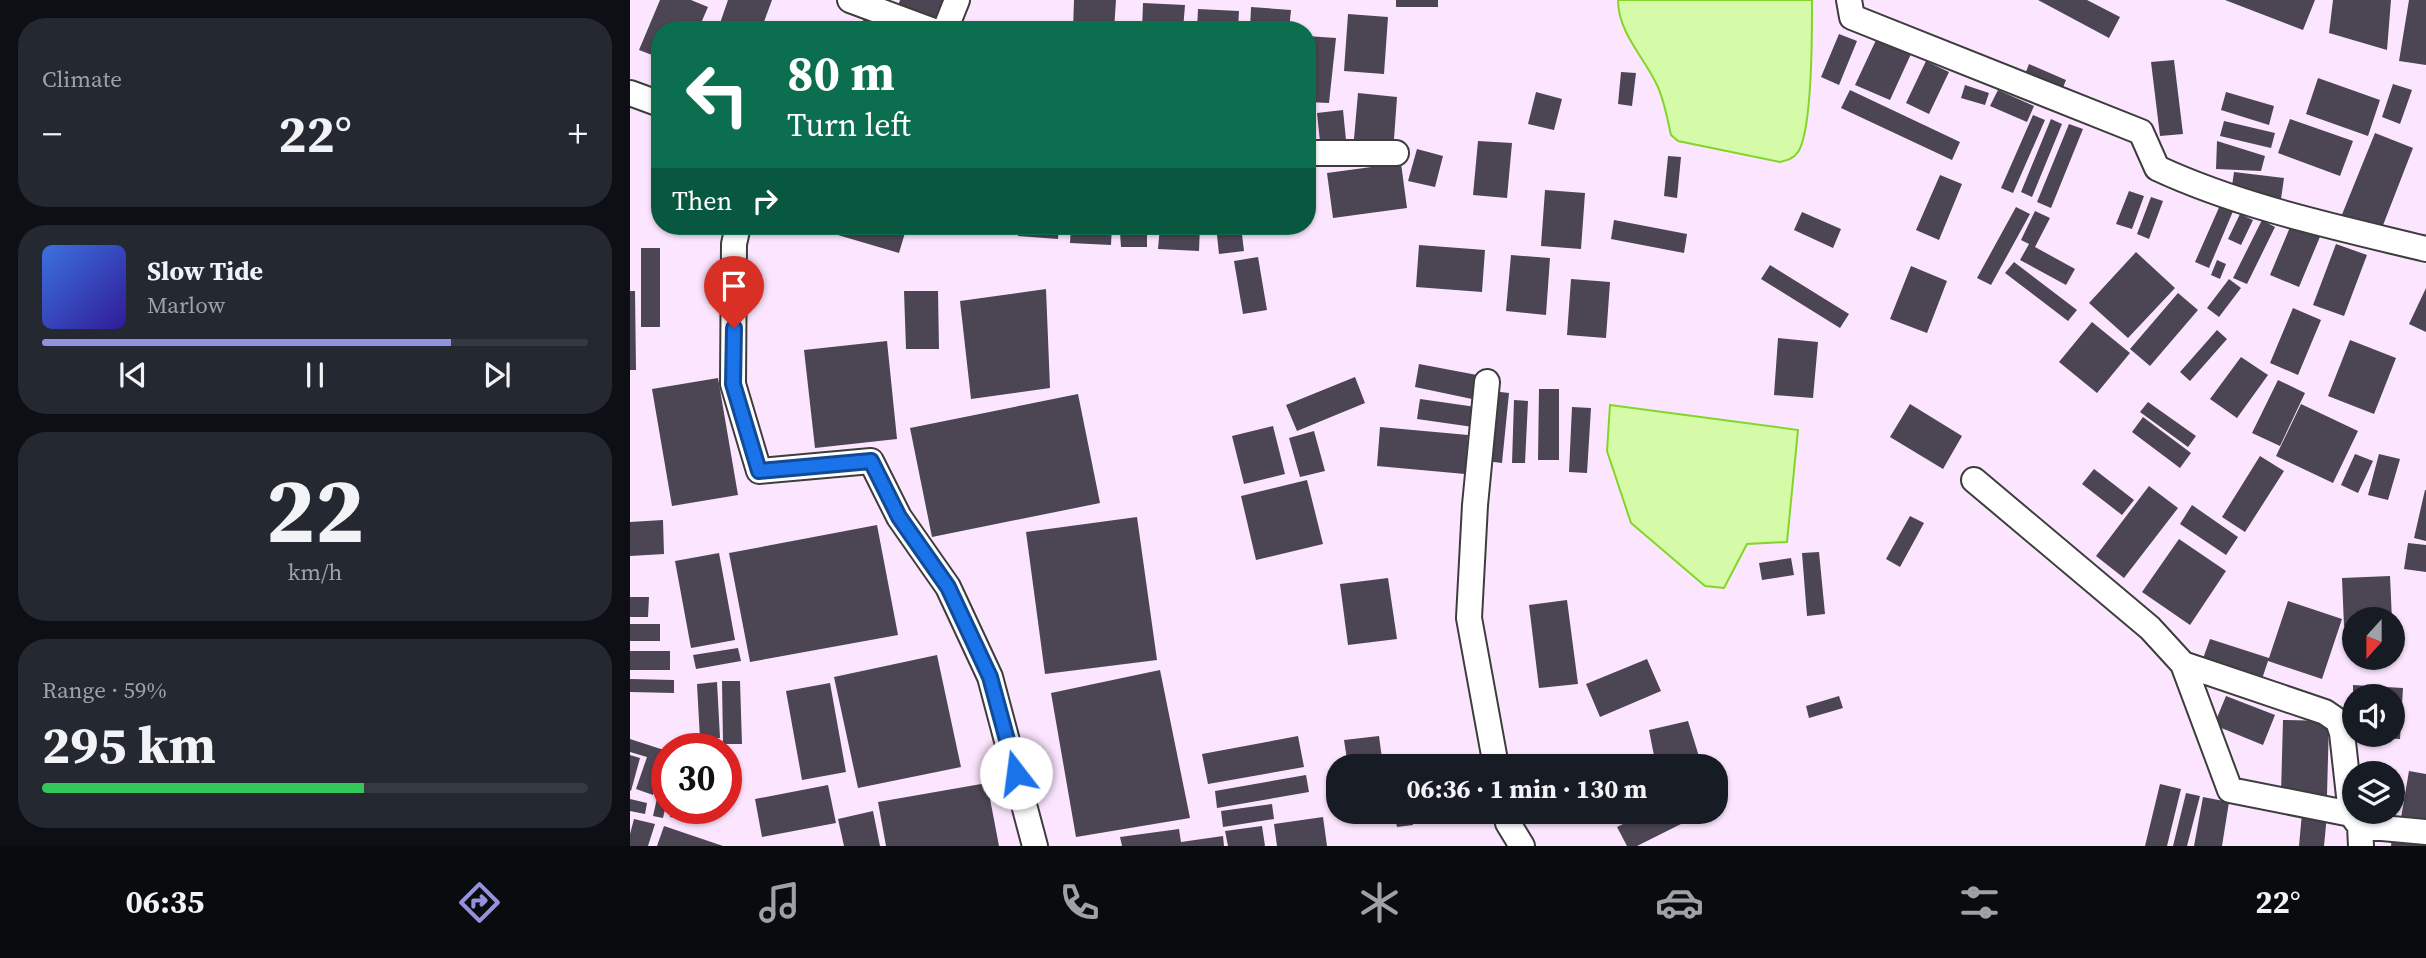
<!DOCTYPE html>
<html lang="en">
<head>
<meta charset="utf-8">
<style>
	body { margin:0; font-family:"Source Serif 4",serif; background:#242831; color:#f1f3f6; height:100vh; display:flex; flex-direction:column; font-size:26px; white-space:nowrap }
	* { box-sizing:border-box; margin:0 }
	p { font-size:23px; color:#9ea1a6 }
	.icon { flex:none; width:38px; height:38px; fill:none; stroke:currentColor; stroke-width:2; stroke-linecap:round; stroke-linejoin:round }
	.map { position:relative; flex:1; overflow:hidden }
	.side { display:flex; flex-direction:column; gap:18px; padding:18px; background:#0d0f14; width:630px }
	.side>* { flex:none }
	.top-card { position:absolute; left:21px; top:21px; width:665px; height:214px; border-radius:28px; box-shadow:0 2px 5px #0004; background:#0b6e4f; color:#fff; overflow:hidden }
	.needle { width:46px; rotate:201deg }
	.buttons { position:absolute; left:1712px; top:607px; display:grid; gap:14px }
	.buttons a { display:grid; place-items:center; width:63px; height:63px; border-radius:50%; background:#171b24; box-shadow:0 2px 5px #0004; font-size:35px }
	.speed { position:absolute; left:21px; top:733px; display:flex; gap:14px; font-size:35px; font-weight:700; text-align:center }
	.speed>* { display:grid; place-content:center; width:91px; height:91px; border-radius:50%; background:#171b24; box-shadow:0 2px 5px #0004; line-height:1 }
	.speed .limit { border:10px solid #d22; background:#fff; color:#111 }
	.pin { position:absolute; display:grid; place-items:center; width:60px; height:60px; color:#fff; margin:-72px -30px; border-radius:50% 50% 50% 0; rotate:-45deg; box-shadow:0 0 7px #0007 }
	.pin .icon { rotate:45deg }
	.me { position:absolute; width:77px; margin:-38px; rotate:345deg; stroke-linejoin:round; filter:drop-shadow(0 0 5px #0008) }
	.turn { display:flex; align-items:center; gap:24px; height:147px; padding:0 21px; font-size:32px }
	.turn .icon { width:91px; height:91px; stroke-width:2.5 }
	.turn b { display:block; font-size:49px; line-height:60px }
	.then { display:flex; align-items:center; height:66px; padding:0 21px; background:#0003; gap:14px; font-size:26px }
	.big { font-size:52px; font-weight:700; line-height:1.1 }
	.side .card { flex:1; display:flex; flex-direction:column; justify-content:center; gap:10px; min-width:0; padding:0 24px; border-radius:28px; background:#242831 }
	.side .dial { align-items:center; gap:0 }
	.dial b { font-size:91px; line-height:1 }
	.song { display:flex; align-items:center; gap:21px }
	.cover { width:84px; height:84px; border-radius:10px; background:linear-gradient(135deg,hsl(220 70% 55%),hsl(250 70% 35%)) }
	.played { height:7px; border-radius:4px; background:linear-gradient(90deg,#9392de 75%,#363941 75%) }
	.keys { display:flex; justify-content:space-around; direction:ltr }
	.heat { display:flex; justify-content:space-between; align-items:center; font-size:38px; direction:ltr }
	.charge { height:10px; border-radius:5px; background:linear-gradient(90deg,#34c759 59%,#363941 0) }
	.trip { position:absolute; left:696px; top:754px; width:402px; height:70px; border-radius:28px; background:#171b24; box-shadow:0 2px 5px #0004; font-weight:700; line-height:70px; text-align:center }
	.tabs { display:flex; height:112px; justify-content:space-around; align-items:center; background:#090b0e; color:#9ea1a6 }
	.tabs .icon { width:49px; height:49px }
	.tabs .current { color:#9392de }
	.tabs b { font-size:32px; color:#f1f3f6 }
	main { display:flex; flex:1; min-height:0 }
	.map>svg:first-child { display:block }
	.water { fill:#d5faa8; stroke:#84d52a; stroke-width:2 }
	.building { fill:#4c4553 }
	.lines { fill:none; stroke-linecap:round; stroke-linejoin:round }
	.street-casing { stroke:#3d3d3d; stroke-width:28 }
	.street { stroke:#fff; stroke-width:24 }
	.route-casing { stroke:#114b97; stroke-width:18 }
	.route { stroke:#1a73e8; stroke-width:12 }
</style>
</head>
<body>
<main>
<section class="side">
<div class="card"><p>Climate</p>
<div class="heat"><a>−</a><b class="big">22°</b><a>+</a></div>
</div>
<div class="card">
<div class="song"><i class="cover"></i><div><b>Slow Tide</b><p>Marlow</p></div></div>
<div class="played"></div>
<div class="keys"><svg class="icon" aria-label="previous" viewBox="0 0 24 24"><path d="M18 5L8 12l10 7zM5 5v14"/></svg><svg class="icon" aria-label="pause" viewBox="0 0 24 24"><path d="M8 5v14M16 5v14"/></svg><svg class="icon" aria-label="next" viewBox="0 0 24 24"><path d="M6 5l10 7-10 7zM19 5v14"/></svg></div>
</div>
<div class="card dial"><b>22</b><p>km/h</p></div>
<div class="card"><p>Range · 59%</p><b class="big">295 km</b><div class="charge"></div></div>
</section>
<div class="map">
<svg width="1796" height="846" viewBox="0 0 1796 846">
	<rect width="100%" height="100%" fill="#fce6ff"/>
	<!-- water -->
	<path class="water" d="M988,0H1182C1182,30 1183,130 1168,152C1163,159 1158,160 1150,162L1048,141L1041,135C1037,118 1034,98 1026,83C1013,56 988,32 988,0Z
		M980,405L1168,430L1157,542L1117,544L1094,588L1075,586L1001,523L977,451Z"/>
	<!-- building -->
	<path class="building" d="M30,0H61L78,7L68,30H30V58L9,50Z
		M98,0H142L131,30L88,29Z
		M270,0H313L306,20L268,6Z
		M444,0H486L484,30H443Z
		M766,0H808V7H766Z
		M1408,0H1457L1490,17L1479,38Z
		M1595,0H1685L1673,30Z
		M1703,0H1761L1757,50L1699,33Z
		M1779,0H1796V65L1769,61Z
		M513,3L555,5L553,30H512Z
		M621,7L661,10L659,30H620Z
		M568,9L609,11L608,30H567Z
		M718,14L758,17L754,74L714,71Z
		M234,18L269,30H230Z
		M1209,34L1227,41L1209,85L1191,77Z
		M677,36L706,38L699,103L677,102Z
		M1247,38L1281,54L1260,100L1225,85Z
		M1544,60L1553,134L1530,136L1521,62Z
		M1296,61L1319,72L1299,114L1276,103Z
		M1399,64L1436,80L1427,103L1390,87Z
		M991,72L1006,73L1002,106L988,104Z
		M1688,78L1750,100L1738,136L1676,114Z
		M1763,84L1782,90L1770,124L1752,117Z
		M1335,85L1359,93L1355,105L1331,98Z
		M1220,90L1330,142L1322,160L1211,108Z
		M1368,90L1404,106L1397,122L1360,106Z
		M906,92L932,99L924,130L898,124Z
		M1596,92L1644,106L1639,125L1591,110Z
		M728,93L767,97L763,153L723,150Z
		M713,110L716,140L690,142L687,113Z
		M1403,115L1415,120L1383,193L1371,188Z
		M1421,119L1432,124L1402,197L1391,192Z
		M1660,119L1723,141L1710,176L1648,153Z
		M1594,121L1645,133L1641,148L1590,136Z
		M1439,124L1453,129L1421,208L1407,202Z
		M1745,133L1783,148L1750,233L1711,217Z
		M848,141L882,143L877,198L843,195Z
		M1587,141L1635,156L1631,171L1586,169Z
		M787,149L813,156L805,187L778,181Z
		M1038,156L1051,157L1047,198L1034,196Z
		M771,163L777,208L703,218L697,173Z
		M1604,172L1654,178L1651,199L1601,193Z
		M1310,175L1332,184L1309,240L1286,230Z
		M915,190L955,193L951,249L911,246Z
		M1499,191L1514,196L1502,229L1486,224Z
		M1521,197L1533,201L1519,239L1507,234Z
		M1591,203L1604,209L1579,268L1565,262Z
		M677,205H679L681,222H677Z
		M1386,207L1400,214L1361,285L1347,278Z
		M1405,211L1420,218L1405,247L1445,269L1436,285L1390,260L1399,244L1391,240Z
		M1172,212L1211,229L1203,248L1164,230Z
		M1610,214L1623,220L1611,245L1598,239Z
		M984,220L1057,234L1054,253L981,239Z
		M1632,220L1645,227L1617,284L1603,278Z
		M1663,220L1692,232L1669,287L1640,275Z
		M203,226H277L269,253L201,233Z
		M389,226H429L428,239L388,236Z
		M441,226H482L481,245L440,243Z
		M530,226H570L569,251L528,249Z
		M586,226H611L614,251L589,254Z
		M517,232V247H491L490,233Z
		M1706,244L1737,255L1714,316L1683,305Z
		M789,245L855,250L852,292L786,287Z
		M11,248H30V327H11Z
		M1506,252L1545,288L1498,338L1459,303Z
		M881,255L920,258L916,315L876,311Z
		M628,257L637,310L613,314L604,261Z
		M1587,260L1596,264L1590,279L1581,275Z
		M1384,262L1447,310L1438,321L1375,273Z
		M1140,265L1219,314L1210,328L1131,279Z
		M1281,266L1317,281L1297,333L1260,319Z
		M941,279L980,282L976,338L937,335Z
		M1599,279L1611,288L1589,317L1577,308Z
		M1796,288V332L1779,324Z
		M416,289L420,388L341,399L330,301Z
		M0,291H5L6,370H0Z
		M274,291H308L309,349H276Z
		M1548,293L1568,310L1520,366L1500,349Z
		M1663,308L1691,320L1668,375L1640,363Z
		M1462,322L1500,353L1467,393L1429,362Z
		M1587,330L1597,339L1560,381L1550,372Z
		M1148,338L1188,342L1183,398L1144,395Z
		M1720,340L1766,358L1744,414L1698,396Z
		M257,341L267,439L185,448L174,350Z
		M1611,357L1638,375L1607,418L1580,399Z
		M789,364L847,375L842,399L785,387Z
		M725,377L735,403L667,431L656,405Z
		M88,378L108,495L42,506L22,389Z
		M1648,380L1675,393L1650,446L1622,433Z
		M909,389H929V460H908Z
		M862,391L879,393L872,463L856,461Z
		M448,394L470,503L302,537L280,428Z
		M790,399L846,407L843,427L787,419Z
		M884,400L898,401L895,463H882Z
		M1518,402L1566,436L1558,447L1510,412Z
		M1280,404L1332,436L1313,469L1260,437Z
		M1671,404L1728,431L1703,483L1646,456Z
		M942,407L961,408L957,473L939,472Z
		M1513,417L1561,453L1550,468L1502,432Z
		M643,426L655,474L614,484L602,436Z
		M750,427L838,435L835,474L747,466Z
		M684,431L695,471L670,477L659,438Z
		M1725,454L1743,461L1728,493L1711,485Z
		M1749,454L1770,459L1758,500L1738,495Z
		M1630,456L1654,471L1615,532L1592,517Z
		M1464,469L1504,500L1492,515L1452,484Z
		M677,480L693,544L626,560L611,496Z
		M1519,486L1548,508L1494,578L1466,556Z
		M1795,490H1796V541L1784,538Z
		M1562,505L1608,537L1596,555L1550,524Z
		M1280,516L1294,523L1270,567L1256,559Z
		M507,517L527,660L415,674L396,532Z
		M33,520L34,554L0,556V522Z
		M247,525L268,635L120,662L99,553Z
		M1549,539L1596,571L1560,625L1512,592Z
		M1778,543L1796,545V572L1774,569Z
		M1189,552L1195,614L1177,616L1172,553Z
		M89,553L105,640L61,648L45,561Z
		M1161,558L1164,575L1132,580L1129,563Z
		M1760,576L1762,620H1724V626H1714L1712,578Z
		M758,578L767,639L718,645L710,584Z
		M0,597H19L18,617H0Z
		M937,600L948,684L909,688L899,605Z
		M1658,601L1712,619L1692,679L1638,661L1631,682L1571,664L1580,639L1639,658Z
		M0,624H30V641H0Z
		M108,648L111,661L66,669L63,655Z
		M0,651H40V670H0Z
		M307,655L331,767L228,788L204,677Z
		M1017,659L1031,691L970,717L956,684Z
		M530,670L560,818L446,837L421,693Z
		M0,679L44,680V693L0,692Z
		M92,681H110L112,744H93Z
		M87,682L90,738L70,739L67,684Z
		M200,683L216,772L172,780L156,691Z
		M1723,685L1773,688L1770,739L1735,737V735H1762V696H1723Z
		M1209,696L1213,708L1179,718L1176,706Z
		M1596,696L1645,715L1633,745L1584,725Z
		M1653,720L1699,721L1697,795L1651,793Z
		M1058,721L1072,766H1026L1019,730Z
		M668,736L674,767L578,784L572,754Z
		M749,736L753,766H718L714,740Z
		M0,739L37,751L23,795L6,789L17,757L0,752Z
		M0,755L10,758L1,791L0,790Z
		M1779,771L1796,774V822L1771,818Z
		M676,775L679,792L587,808L585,791Z
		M32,776L37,777V801L33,818L23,816Z
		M357,783L369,846H256L248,802Z
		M1530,784L1551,789L1537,846H1515Z
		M198,785L206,823L132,837L125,799Z
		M1556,793L1570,796L1557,846H1543Z
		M1573,797L1599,802L1592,846H1564Z
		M0,799L17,803L15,814L0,811Z
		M642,804L644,819L593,827L591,811Z
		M41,808H53L51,819L40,817Z
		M243,811L250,846H214L208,819Z
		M724,812H759L760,816L725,820Z
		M764,812H781L783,825L767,827Z
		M1017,812H1057L1061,819L1007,846H997L987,827Z
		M1672,813L1697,815L1694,846H1669Z
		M693,817L697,846H647L644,824Z
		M4,819L25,824L18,846H0V834Z
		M34,826L93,846H27Z
		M632,826L635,846H598L595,831Z
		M549,829L551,842L593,836L594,846H492L490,837Z
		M1762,836L1795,837L1794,846H1761Z"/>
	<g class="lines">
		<!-- street casing -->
		<g class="street-casing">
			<path id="street" d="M220,0L301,30
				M1219,0L1222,17L1511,132L1527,168C1611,207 1706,227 1796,249
				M315,30L327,0
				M0,93L30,104
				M677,153H766
				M108,226L104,244L103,384L129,471L241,461L269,517L318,587L360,677L405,846
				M857,382L845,505L839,618L866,766
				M1344,480L1520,628L1553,664L1600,790L1721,814L1730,826L1731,846
				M1553,664L1695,712L1708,721L1712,733L1721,814
				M876,812L878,823L892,846
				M1730,826L1796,832"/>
		</g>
		<!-- street -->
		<use href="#street" class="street"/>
	</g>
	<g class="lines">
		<!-- route casing -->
		<g class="route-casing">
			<path id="route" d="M104,328L103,384L129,471L241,461L269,517L318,587L360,677L386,773"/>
		</g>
		<!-- route -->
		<use href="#route" class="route"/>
	</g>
</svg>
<div class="buttons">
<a><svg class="needle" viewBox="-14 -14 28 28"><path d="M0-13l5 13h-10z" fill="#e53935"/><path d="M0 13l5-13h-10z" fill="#9ea1a6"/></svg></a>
<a><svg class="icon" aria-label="sound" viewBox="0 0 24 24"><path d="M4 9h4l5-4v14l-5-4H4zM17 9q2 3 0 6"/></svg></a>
<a><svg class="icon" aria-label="layers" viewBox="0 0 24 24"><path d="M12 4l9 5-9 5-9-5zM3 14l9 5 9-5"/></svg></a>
</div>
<div class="speed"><div class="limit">30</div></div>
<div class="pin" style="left:104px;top:328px;background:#d93025"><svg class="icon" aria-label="arrive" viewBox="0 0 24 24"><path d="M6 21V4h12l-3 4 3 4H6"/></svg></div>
<svg class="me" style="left:386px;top:773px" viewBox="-20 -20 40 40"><circle r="19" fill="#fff"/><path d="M0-13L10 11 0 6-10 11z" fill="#1a73e8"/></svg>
<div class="trip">06:36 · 1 min · 130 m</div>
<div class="top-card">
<div class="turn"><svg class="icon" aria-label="left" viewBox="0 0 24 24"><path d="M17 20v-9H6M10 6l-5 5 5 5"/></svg><div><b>80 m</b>Turn left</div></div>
<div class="then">Then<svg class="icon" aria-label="right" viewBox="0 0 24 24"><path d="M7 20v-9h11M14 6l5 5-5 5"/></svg></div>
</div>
</div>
</main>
<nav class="tabs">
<b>06:35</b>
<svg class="icon current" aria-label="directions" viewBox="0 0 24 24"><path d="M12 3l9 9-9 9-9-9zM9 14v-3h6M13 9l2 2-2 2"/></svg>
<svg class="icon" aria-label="music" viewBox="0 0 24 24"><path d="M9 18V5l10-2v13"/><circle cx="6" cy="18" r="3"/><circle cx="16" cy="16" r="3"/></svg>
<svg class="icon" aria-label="phone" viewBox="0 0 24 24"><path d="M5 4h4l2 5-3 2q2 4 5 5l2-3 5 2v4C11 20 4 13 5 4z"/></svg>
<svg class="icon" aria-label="climate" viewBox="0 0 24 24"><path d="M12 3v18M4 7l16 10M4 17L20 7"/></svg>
<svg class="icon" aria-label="car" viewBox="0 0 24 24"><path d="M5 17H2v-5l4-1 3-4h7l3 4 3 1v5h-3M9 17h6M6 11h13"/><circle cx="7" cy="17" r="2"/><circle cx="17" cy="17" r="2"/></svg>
<svg class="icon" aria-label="filters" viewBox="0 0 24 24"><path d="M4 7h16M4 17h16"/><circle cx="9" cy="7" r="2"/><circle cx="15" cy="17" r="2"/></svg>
<b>22°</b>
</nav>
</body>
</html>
